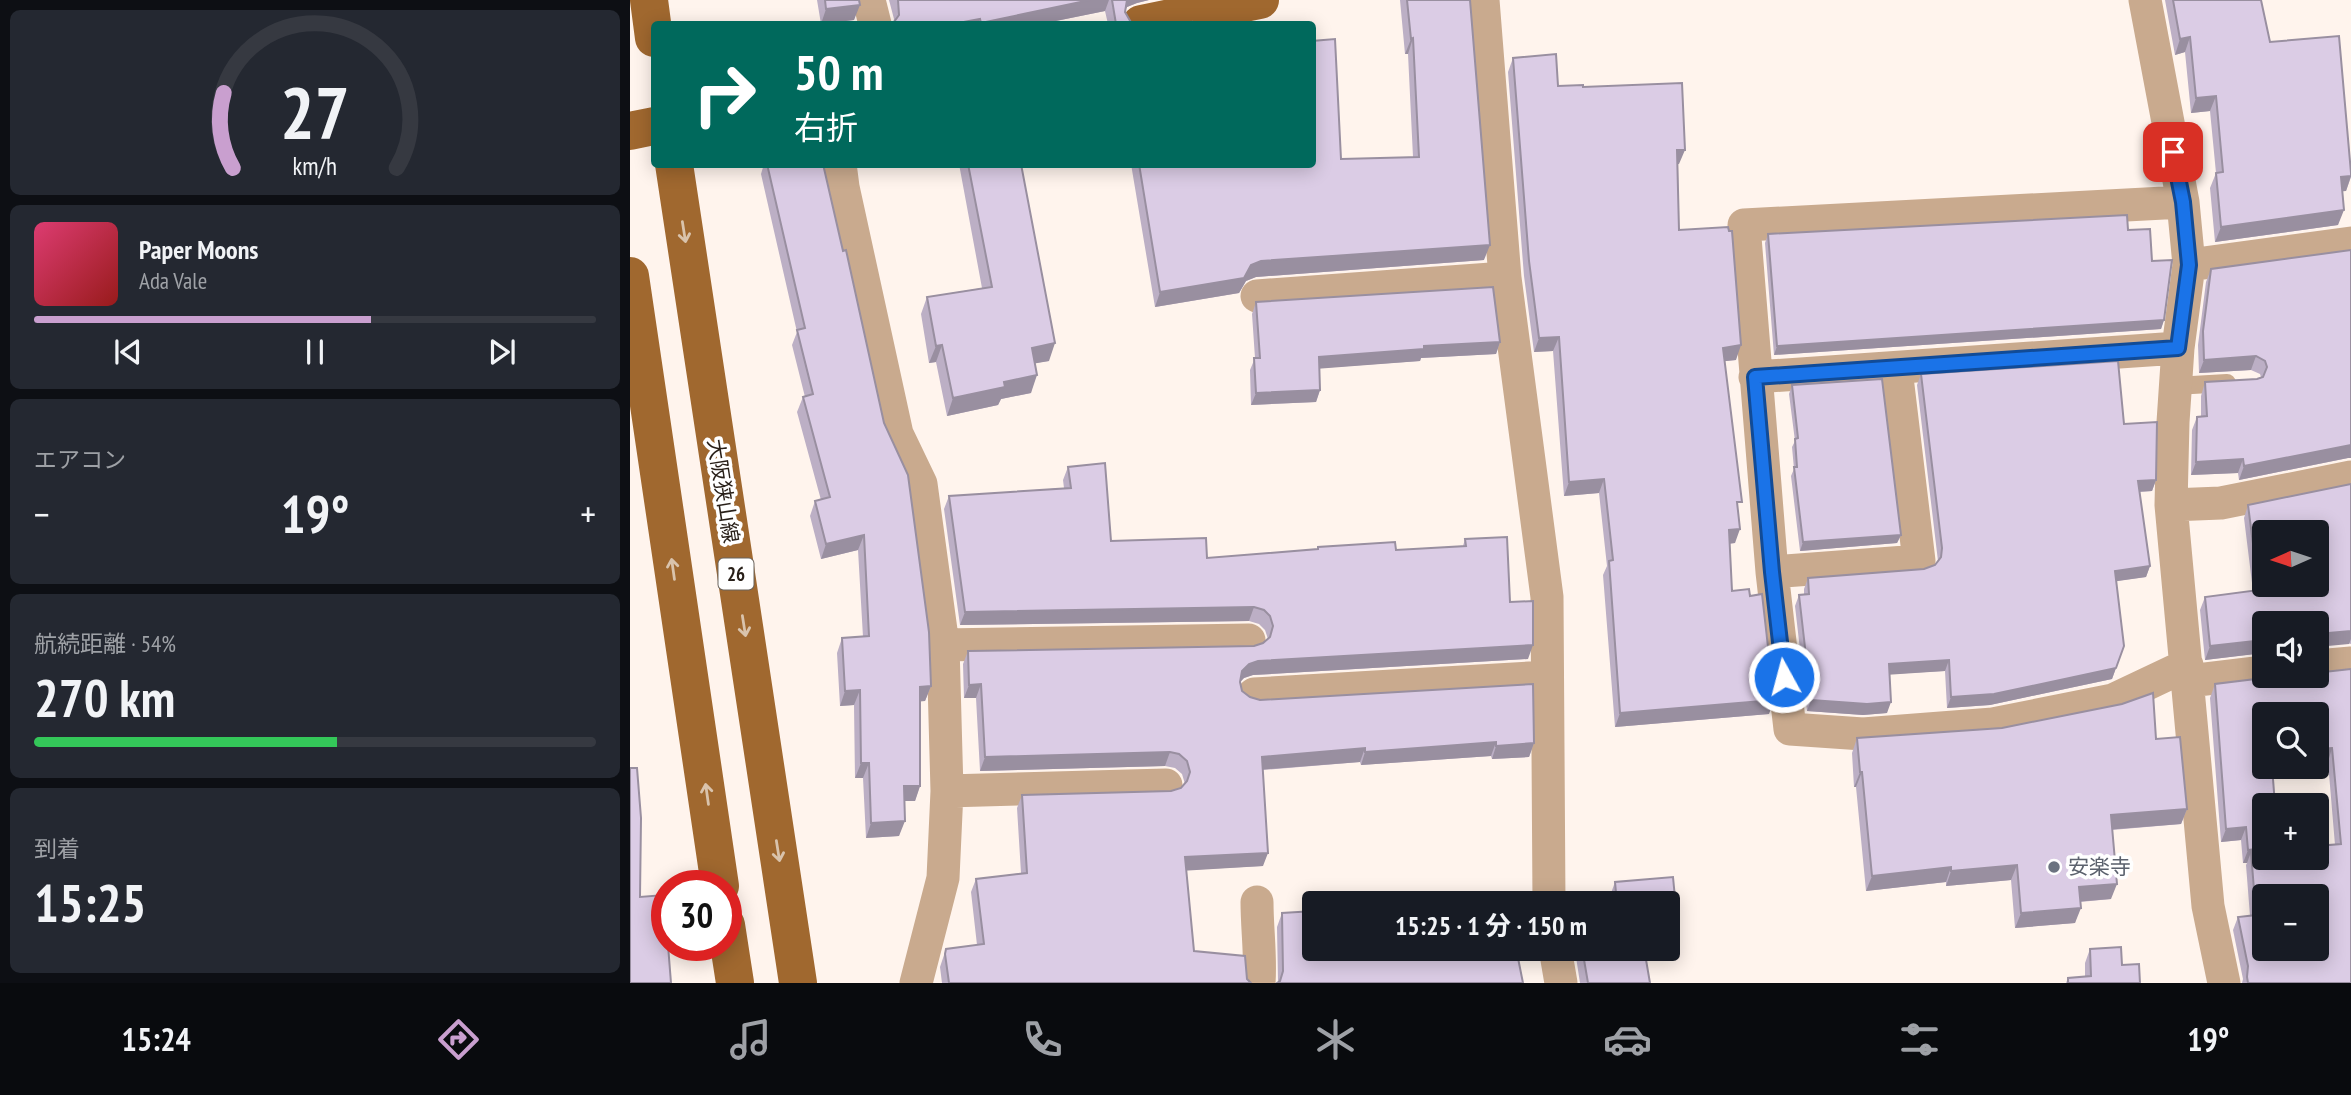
<!DOCTYPE html>
<html lang="ja">
<head>
<meta charset="utf-8">
<style>
	body { margin:0; font-family:"PT Sans Narrow","Noto Sans JP",sans-serif; background:#242831; color:#f1f3f6; height:100vh; display:flex; flex-direction:column; font-size:26px; white-space:nowrap }
	* { box-sizing:border-box; margin:0 }
	p { font-size:23px; color:#9ea1a6 }
	.icon { flex:none; width:38px; height:38px; fill:none; stroke:currentColor; stroke-width:2; stroke-linecap:round; stroke-linejoin:round }
	.map { position:relative; flex:1; overflow:hidden }
	.side { display:flex; flex-direction:column; gap:10px; padding:10px; background:#0d0f14; width:630px }
	.side>* { flex:none }
	.top-card { position:absolute; left:21px; top:21px; width:665px; height:147px; border-radius:7px; box-shadow:0 4px 18px #0003; background:#00695c; color:#fff; overflow:hidden }
	.needle { width:46px; rotate:267deg }
	.buttons { position:absolute; left:1622px; top:520px; display:grid; gap:14px }
	.buttons a { display:grid; place-items:center; width:77px; height:77px; border-radius:7px; background:#171b24; box-shadow:0 4px 18px #0003; font-size:35px }
	.speed { position:absolute; left:21px; top:870px; display:flex; gap:14px; font-size:35px; font-weight:700; text-align:center }
	.speed>* { display:grid; place-content:center; width:91px; height:91px; border-radius:50%; background:#171b24; box-shadow:0 4px 18px #0003; line-height:1 }
	.speed .limit { border:10px solid #d22; background:#fff; color:#111 }
	.pin { position:absolute; display:grid; place-items:center; width:60px; height:60px; color:#fff; margin:-30px; border-radius:14px; box-shadow:0 4px 10px #0006 }
	.me { position:absolute; width:77px; margin:-38px; rotate:353deg; stroke-linejoin:round; filter:drop-shadow(0 0 5px #0008) }
	.turn { display:flex; align-items:center; gap:24px; height:147px; padding:0 28px; font-size:32px }
	.turn .icon { width:91px; height:91px; stroke-width:2.5 }
	.turn b { display:block; font-size:49px; line-height:60px }
	.big { font-size:52px; font-weight:700; line-height:1.1 }
	.side .widget { flex:1; display:flex; flex-direction:column; justify-content:center; gap:10px; min-width:0; padding:0 24px; border-radius:10px; background:#242831 }
	.side .dial { align-items:center; gap:0 }
	.dial svg { height:182px; overflow:visible; fill:none; stroke:#363941; stroke-width:7; stroke-linecap:round; text-anchor:middle }
	.dial text { fill:#f1f3f6; stroke:none }
	.song { display:flex; align-items:center; gap:21px }
	.cover { width:84px; height:84px; border-radius:10px; background:linear-gradient(135deg,hsl(340 70% 55%),hsl(0 70% 35%)) }
	.played { height:7px; border-radius:4px; background:linear-gradient(90deg,#c99fcf 60%,#363941 60%) }
	.keys { display:flex; justify-content:space-around; direction:ltr }
	.heat { display:flex; justify-content:space-between; align-items:center; font-size:38px; direction:ltr }
	.charge { height:10px; border-radius:5px; background:linear-gradient(90deg,#34c759 54%,#363941 0) }
	.trip { position:absolute; left:672px; top:891px; width:378px; height:70px; border-radius:7px; background:#171b24; box-shadow:0 4px 18px #0003; font-weight:700; line-height:70px; text-align:center }
	.menu { display:flex; height:112px; justify-content:space-around; align-items:center; background:#090b0e; color:#9ea1a6 }
	.menu .icon { width:49px; height:49px }
	.menu .selected { color:#c99fcf }
	.menu b { font-size:32px; color:#f1f3f6 }
	main { display:flex; flex:1; min-height:0 }
	.map>svg:first-child { display:block }
	.lines { fill:none; stroke-linecap:round; stroke-linejoin:round }
	.lane { stroke:#c9aa8e; stroke-width:18 }
	.street { stroke:#c9aa8e; stroke-width:33 }
	.primary { stroke:#a0682f; stroke-width:38 }
	.wall { fill:#bcafc5; fill-rule:evenodd }
	.shaded-wall { fill:#998fa0 }
	.building { fill:#dbcce5; stroke:#998fa0; stroke-width:2; fill-rule:evenodd }
	.oneway { stroke:#d9c3ac }
	.route-casing { stroke:#114b97; stroke-width:18 }
	.route { stroke:#1a73e8; stroke-width:12 }
	.worship-dot { fill:#6b7280; stroke:#fff; stroke-width:2.5 }
	.labels { text-anchor:middle; stroke-width:7; stroke-linejoin:round; paint-order:stroke }
	.shield { fill:#fff; stroke:#68625d; stroke-width:2 }
	.shield-label { font-size:19px; font-weight:bold; fill:#281f18 }
	.street-label { font-size:21px; fill:#281f18; stroke:#fff }
	.worship-label { font-size:21px; fill:#5b616d; stroke:#fff; text-anchor:start }
</style>
</head>
<body>
<main>
<section class="side">
<div class="widget dial"><svg viewBox="0 0 100 80">
<path d="M14 69A42 42 0 1 1 86 69"/>
<path d="M14 69A42 42 0 0 1 10 36" stroke="#c99fcf"/>
<text x="50" y="56" font-size="32" font-weight="700">27</text>
<text x="50" y="72" font-size="11">km/h</text>
</svg></div>
<div class="widget">
<div class="song"><i class="cover"></i><div><b>Paper Moons</b><p>Ada Vale</p></div></div>
<div class="played"></div>
<div class="keys"><svg class="icon" aria-label="previous" viewBox="0 0 24 24"><path d="M18 5L8 12l10 7zM5 5v14"/></svg><svg class="icon" aria-label="pause" viewBox="0 0 24 24"><path d="M8 5v14M16 5v14"/></svg><svg class="icon" aria-label="next" viewBox="0 0 24 24"><path d="M6 5l10 7-10 7zM19 5v14"/></svg></div>
</div>
<div class="widget"><p>エアコン</p>
<div class="heat"><a>−</a><b class="big">19°</b><a>+</a></div>
</div>
<div class="widget"><p>航続距離 · 54%</p><b class="big">270 km</b><div class="charge"></div></div>
<div class="widget"><p>到着</p><b class="big">15:25</b></div>
</section>
<div class="map">
<svg width="1721" height="983" viewBox="0 0 1721 983">
	<rect width="100%" height="100%" fill="#fff4ed"/>
	<g class="lines">
		<!-- lane -->
		<path class="lane" d="M1545,386L1597,383"/>
		<!-- street -->
		<path class="street" d="M239,0L245,24
			M853,0L875,278L917,597L919,903
			M1515,0L1553,202L1559,265L1548,348L1543,422L1541,505L1578,906L1594,983
			M210,164L213,187L267,434L291,484L313,645L317,791L313,878L286,983
			M1559,265L1721,243
			M627,296L875,278
			M1266,369L1289,561L1142,572L1160,729L1233,734L1363,724L1483,700L1557,665
			M1125,377L1548,348
			M1541,505L1591,503L1721,477
			M1142,572L1114,225L1553,202
			M313,645L619,640
			M1687,666L1721,663
			M1559,681L1634,672
			M624,694L917,677
			M317,791L536,785
			M627,902C627,929 631,956 629,983
			M925,948L931,983"/>
		<!-- primary -->
		<path class="primary" d="M19,0L24,38
			M511,24L630,0
			M0,131L24,126
			M44,164L168,983
			M0,276L90,886
			M96,925L105,983"/>
	</g>
	<!-- wall -->
	<path class="wall" d="M187,0H229L224,20L191,24Z
		M259,0H519L507,3L497,7L495,10V12L502,24H478L475,11L411,24H263L264,19Z
		M770,0H840L854,260L626,277L616,281L609,293L525,307L501,164H682L711,159L783,157L778,54H775Z
		M1535,0H1631L1640,42L1709,36L1721,177L1716,191H1712L1708,225L1585,242L1580,188L1586,173L1580,111L1561,113L1555,52L1545,55Z
		M883,58L928,86L953,87L1049,164H1048L1049,230L1106,360L1094,361L1108,511L1105,543L1099,544L1102,591L1139,714L985,727L973,575L977,566L969,493L934,496L923,351L904,352L894,276L878,72Z
		M134,164H193L301,686L295,701H290V786L285,801H274L269,836L236,838L233,778H225L224,705L210,706L207,653L212,638L233,637L228,550L191,559L180,516L185,501L191,500L167,412L173,397H175L162,345L167,332L131,174Z
		M329,164H391L419,361L405,363L401,393L371,399L368,405L317,416L306,362L299,363L291,314L297,297L352,288Z
		M1498,230L1534,320L1531,329L1144,355L1135,243L1138,234Z
		M1721,250V458H1718L1609,480L1608,473L1561,475L1562,430L1567,417L1571,416V396L1575,382L1627,379L1631,377L1630,374L1621,370L1569,373L1568,345L1576,282L1581,269Z
		M626,302L870,342L866,354L791,358L790,361L690,368V390L686,402L621,405L620,370L625,358L622,314Z
		M1291,374L1494,424L1526,480L1522,491L1509,492L1520,566L1516,577L1486,581L1494,646L1482,679L1360,705L1317,708L1315,671L1260,674L1257,713L1233,715L1177,711L1165,606L1169,595L1174,594V589L1178,578L1294,569L1305,565L1308,561L1287,385Z
		M1162,385L1271,535L1267,543L1170,551L1161,476L1164,469L1162,447L1165,441L1159,394Z
		M438,467L481,541L577,558L687,549L688,547L766,550L833,546L835,539L880,602L898,659L623,675L614,678L610,682L612,691L620,697L630,700L904,743L899,757L862,759L861,756L731,765L730,762L633,770V866L556,870L564,951L617,979L621,983H312L310,967L316,949L347,945L341,892L346,879L391,873L387,808L392,795L541,791L551,788L555,784L552,774L545,768L535,766L350,771L346,698H334L333,664L338,651L624,646L633,643L638,639L635,630L629,624L619,621L330,625L314,509L319,496L434,488L433,480Z
		M1721,484V644L1634,623L1632,653L1575,660L1570,610L1575,597L1623,591L1614,518L1618,505Z
		M1721,669V983H1612L1613,979L1603,930L1608,917L1620,916L1616,865L1617,863H1613L1611,840L1591,842L1580,698L1585,684ZM1634,714L1698,762L1705,845L1634,858Z
		M1227,738L1526,739L1557,809L1551,824L1482,830L1481,899L1450,902L1445,923L1385,928L1381,880L1316,886V882L1236,891L1226,787H1224L1222,753Z
		M1043,877L1047,919L1042,934H1038V903H980V896L985,882Z
		M652,913L695,956L648,982L647,927Z
		M949,948H1014L1020,983H950L946,957Z
		M1460,949L1492,965L1510,983H1436L1438,978L1455,977V963Z"/>
	<!-- shaded-wall -->
	<path class="shaded-wall" d="M460,0H479L475,11L411,24H350L351,23Z
		M497,0H519L507,3L497,7L491,16Z
		M230,5L224,20L191,24L196,9Z
		M350,19L348,24H323Z
		M1560,37L1555,52L1545,55L1550,39Z
		M783,38L778,54H775L781,39Z
		M1586,96L1580,111L1561,113L1566,98Z
		M1047,150H1055L1049,164L1042,165Z
		M1721,176L1716,191L1705,192L1711,177Z
		M1714,210L1708,225L1585,242L1591,227Z
		M860,245L854,260L626,277L616,281L609,293L525,307L530,292L631,261Z
		M1534,320L1531,329L1144,355L1147,346Z
		M929,337L923,351L904,352L909,338Z
		M870,342L866,354L791,358L790,361L685,369L689,357L794,346Z
		M425,343L419,361L396,365L402,348Z
		M312,345L306,362L299,363L306,346Z
		M1111,345L1106,360L1087,362L1093,348Z
		M1626,356L1621,370L1569,373L1574,360Z
		M407,375L401,393L371,399L368,405L317,416L323,398L374,382Z
		M690,390L686,402L621,405L626,393Z
		M1721,445V458H1718L1609,480L1614,466Z
		M1613,459L1608,473L1561,475L1566,462Z
		M974,479L969,493L934,496L939,482Z
		M1526,480L1522,491L1504,492L1508,481Z
		M1110,529L1105,543L1093,544L1099,530Z
		M234,535L228,550L191,559L196,544Z
		M1271,535L1267,543L1170,551L1173,542Z
		M1520,566L1516,577L1481,582L1485,571Z
		M624,607L619,621L330,625L335,612Z
		M1721,631V639L1719,644L1687,647V634Z
		M1634,640V653L1575,660L1580,646Z
		M903,645L898,659L623,675L614,678L607,685L612,671L619,664L628,661Z
		M1319,660L1315,671L1255,675L1259,664Z
		M1486,668L1482,679L1360,705L1317,708L1321,697Z
		M351,684L346,698H334L339,685Z
		M301,686L295,701L285,702L290,687Z
		M230,690L224,705L210,706L215,691Z
		M1144,700L1139,714L985,727L990,713Z
		M1181,700L1261,702L1257,713L1233,715L1177,711Z
		M866,742L861,756L731,765L735,752Z
		M904,743L899,757L862,759L866,746Z
		M735,748L730,762L627,770L632,757Z
		M1702,748L1698,762H1687V749Z
		M540,752L535,766L350,771L355,757Z
		M231,763H239L233,778H225Z
		M1230,772H1232L1226,787H1224Z
		M274,786H290L285,801H268Z
		M1557,809L1551,824L1475,830L1481,815Z
		M275,821L269,836L236,838L241,823Z
		M1616,827L1611,840L1591,842L1596,829Z
		M1634,848V858L1621,852L1617,863H1613L1618,850Z
		M638,853L633,866L550,871L555,857Z
		M1387,865L1381,880L1316,886L1321,871Z
		M1321,867L1316,882L1236,891L1242,876Z
		M1487,884L1481,899L1444,902L1449,887Z
		M1451,908L1445,923L1385,928L1391,913Z
		M1047,919L1042,934H1038V920Z"/>
	<!-- building -->
	<path class="building" d="M195,0H229L230,5L196,9Z
		M268,0H460L351,23L350,19L323,24H264V22L269,15Z
		M482,0H497L495,12L502,24H486Z
		M777,0H840L860,245L631,261L621,265L614,278L530,292L509,164H682V41L705,39L711,159L789,157L783,38L781,39Z
		M1543,0H1631L1640,42L1709,36L1721,173V176L1711,177L1714,210L1591,227L1586,173L1593,172L1586,96L1566,98L1560,37L1550,39Z
		M562,22V24H549Z
		M926,54L928,86L953,85V87L1052,83L1055,150H1047L1049,230L1098,227L1099,231H1102L1111,345L1093,348L1112,502H1107L1110,529L1099,530L1102,591L1119,589L1120,596L1132,594L1144,700L990,713L979,561L983,560L974,479L939,482L929,337L909,338L899,261L883,58Z
		M137,164H193L213,251L216,250L254,423L278,475L299,632L301,686L290,687V786H274L275,821L241,823L239,763H231L230,690L215,691L212,638L239,636L234,535L196,544L185,501L200,497L173,397L183,394L167,330L175,328Z
		M338,164H391L425,343L402,348L407,375L374,382L375,387L323,398L312,345L306,346L297,297L362,287Z
		M1497,215L1498,230L1520,229L1522,261L1542,260L1534,320L1147,346L1138,234Z
		M1721,250V445L1614,466L1613,459L1566,462L1567,417L1577,416L1575,382L1627,379L1633,377L1637,367L1635,361L1626,356L1574,360L1573,331L1581,269Z
		M863,287L870,342L794,346V349L689,357L690,390L626,393L624,358H630L626,302Z
		M1488,361L1494,424L1527,422L1526,480L1508,481L1520,566L1485,571L1494,646L1486,668L1364,694L1321,697L1319,660L1259,664L1261,702L1237,704L1181,700L1169,595L1179,594L1178,578L1294,569L1305,565L1311,557L1312,548L1291,374Z
		M1252,379L1271,535L1173,542L1164,467H1167L1165,439L1168,438L1162,385Z
		M475,463L481,541L576,538L577,558L688,549V547L765,542L766,550L836,546L835,539L877,537L880,602L903,601V645L628,661L619,664L612,671L610,682L612,691L620,697L630,700L903,684L904,743L866,746V742L735,752V748L632,757L638,853L555,857L564,951L615,956L617,979L621,983H319L315,954L316,949L354,944L346,879L397,873L392,795L541,791L551,788L557,781L560,772L557,761L549,754L540,752L355,757L351,684L339,685L338,651L624,646L633,643L640,637L643,626L640,616L634,610L624,607L335,612L319,496L441,488L438,467Z
		M1721,484V631L1687,634V623H1634V640L1580,646L1575,597L1629,590L1618,505ZM1634,532H1687V584H1634Z
		M1721,669V983H1618L1617,977L1618,966L1608,917L1626,915L1621,852L1634,851V858H1687V846L1711,844L1702,748L1687,749V714H1634V766H1642L1645,805H1634V848L1618,850L1616,827L1596,829L1585,684L1642,677L1647,676H1687V670L1694,672ZM1634,896H1687V948H1634Z
		M1523,693L1526,739L1550,737L1557,809L1481,815L1487,884L1449,887L1451,908L1391,913L1387,865L1321,871V867L1242,876L1232,772H1230L1227,738L1372,728L1492,704Z
		M0,768H7L11,818L10,897L34,895L37,945H38L41,983H0Z
		M1043,877L1047,919L1038,920V903H987L985,882Z
		M684,911V948H694L695,956L796,948H886L893,983H647L650,981L653,971L652,913Z
		M1491,947L1492,965L1509,964L1510,983H1438V978L1461,976L1460,949Z
		M952,948H1014L1020,983H958Z"/>
	<!-- one-way arrows -->
	<defs><path id="oneway-shaft" d="M-6 0H5M1.5-3L5.5 0L1.5 3" fill="none" stroke-width="1.6" stroke-linecap="round" stroke-linejoin="round" transform="scale(1.75)"/></defs>
	<g class="oneway">
		<use href="#oneway-shaft" transform="translate(54 232) rotate(81)"/>
		<use href="#oneway-shaft" transform="translate(43 569) rotate(-98)"/>
		<use href="#oneway-shaft" transform="translate(114 626) rotate(81)"/>
		<use href="#oneway-shaft" transform="translate(77 794) rotate(-98)"/>
		<use href="#oneway-shaft" transform="translate(148 851) rotate(81)"/>
	</g>
	<g class="lines">
		<!-- route casing -->
		<g class="route-casing">
			<path id="route" d="M1154,677L1142,572L1125,377L1548,348L1559,265L1553,202L1543,152"/>
		</g>
		<!-- route -->
		<use href="#route" class="route"/>
	</g>
	<!-- markers -->
	<circle class="worship-dot" cx="1424" cy="867" r="7"/>
	<g class="labels">
		<!-- shield labels -->
		<rect class="shield" x="88.5" y="558.5" width="35" height="31" rx="5"/>
		<g class="shield-label">
			<text x="106" y="581">26</text>
		</g>
		<!-- street labels -->
		<g class="street-label">
			<text transform="translate(93 491) rotate(81)" y="7">大阪狭山線</text>
		</g>
		<!-- worship labels -->
		<g class="worship-label">
			<text x="1438" y="874">安楽寺</text>
		</g>
	</g>
</svg>
<div class="buttons">
<a><svg class="needle" viewBox="-14 -14 28 28"><path d="M0-13l5 13h-10z" fill="#e53935"/><path d="M0 13l5-13h-10z" fill="#9ea1a6"/></svg></a>
<a><svg class="icon" aria-label="sound" viewBox="0 0 24 24"><path d="M4 9h4l5-4v14l-5-4H4zM17 9q2 3 0 6"/></svg></a>
<a><svg class="icon" aria-label="search" viewBox="0 0 24 24"><circle cx="10" cy="10" r="6"/><path d="M15 15l6 6"/></svg></a>
<a>+</a>
<a>−</a>
</div>
<div class="speed"><div class="limit">30</div></div>
<div class="pin" style="left:1543px;top:152px;background:#d93025"><svg class="icon" aria-label="arrive" viewBox="0 0 24 24"><path d="M6 21V4h12l-3 4 3 4H6"/></svg></div>
<svg class="me" style="left:1154px;top:677px" viewBox="-20 -20 40 40"><circle r="17" fill="#1a73e8" stroke="#fff" stroke-width="3"/><path d="M0-11L8 9 0 5-8 9z" fill="#fff"/></svg>
<div class="trip">15:25 · 1 分 · 150 m</div>
<div class="top-card">
<div class="turn"><svg class="icon" aria-label="right" viewBox="0 0 24 24"><path d="M7 20v-9h11M14 6l5 5-5 5"/></svg><div><b>50 m</b>右折</div></div>
</div>
</div>
</main>
<nav class="menu">
<b>15:24</b>
<svg class="icon selected" aria-label="directions" viewBox="0 0 24 24"><path d="M12 3l9 9-9 9-9-9zM9 14v-3h6M13 9l2 2-2 2"/></svg>
<svg class="icon" aria-label="music" viewBox="0 0 24 24"><path d="M9 18V5l10-2v13"/><circle cx="6" cy="18" r="3"/><circle cx="16" cy="16" r="3"/></svg>
<svg class="icon" aria-label="phone" viewBox="0 0 24 24"><path d="M5 4h4l2 5-3 2q2 4 5 5l2-3 5 2v4C11 20 4 13 5 4z"/></svg>
<svg class="icon" aria-label="climate" viewBox="0 0 24 24"><path d="M12 3v18M4 7l16 10M4 17L20 7"/></svg>
<svg class="icon" aria-label="car" viewBox="0 0 24 24"><path d="M5 17H2v-5l4-1 3-4h7l3 4 3 1v5h-3M9 17h6M6 11h13"/><circle cx="7" cy="17" r="2"/><circle cx="17" cy="17" r="2"/></svg>
<svg class="icon" aria-label="filters" viewBox="0 0 24 24"><path d="M4 7h16M4 17h16"/><circle cx="9" cy="7" r="2"/><circle cx="15" cy="17" r="2"/></svg>
<b>19°</b>
</nav>
</body>
</html>
